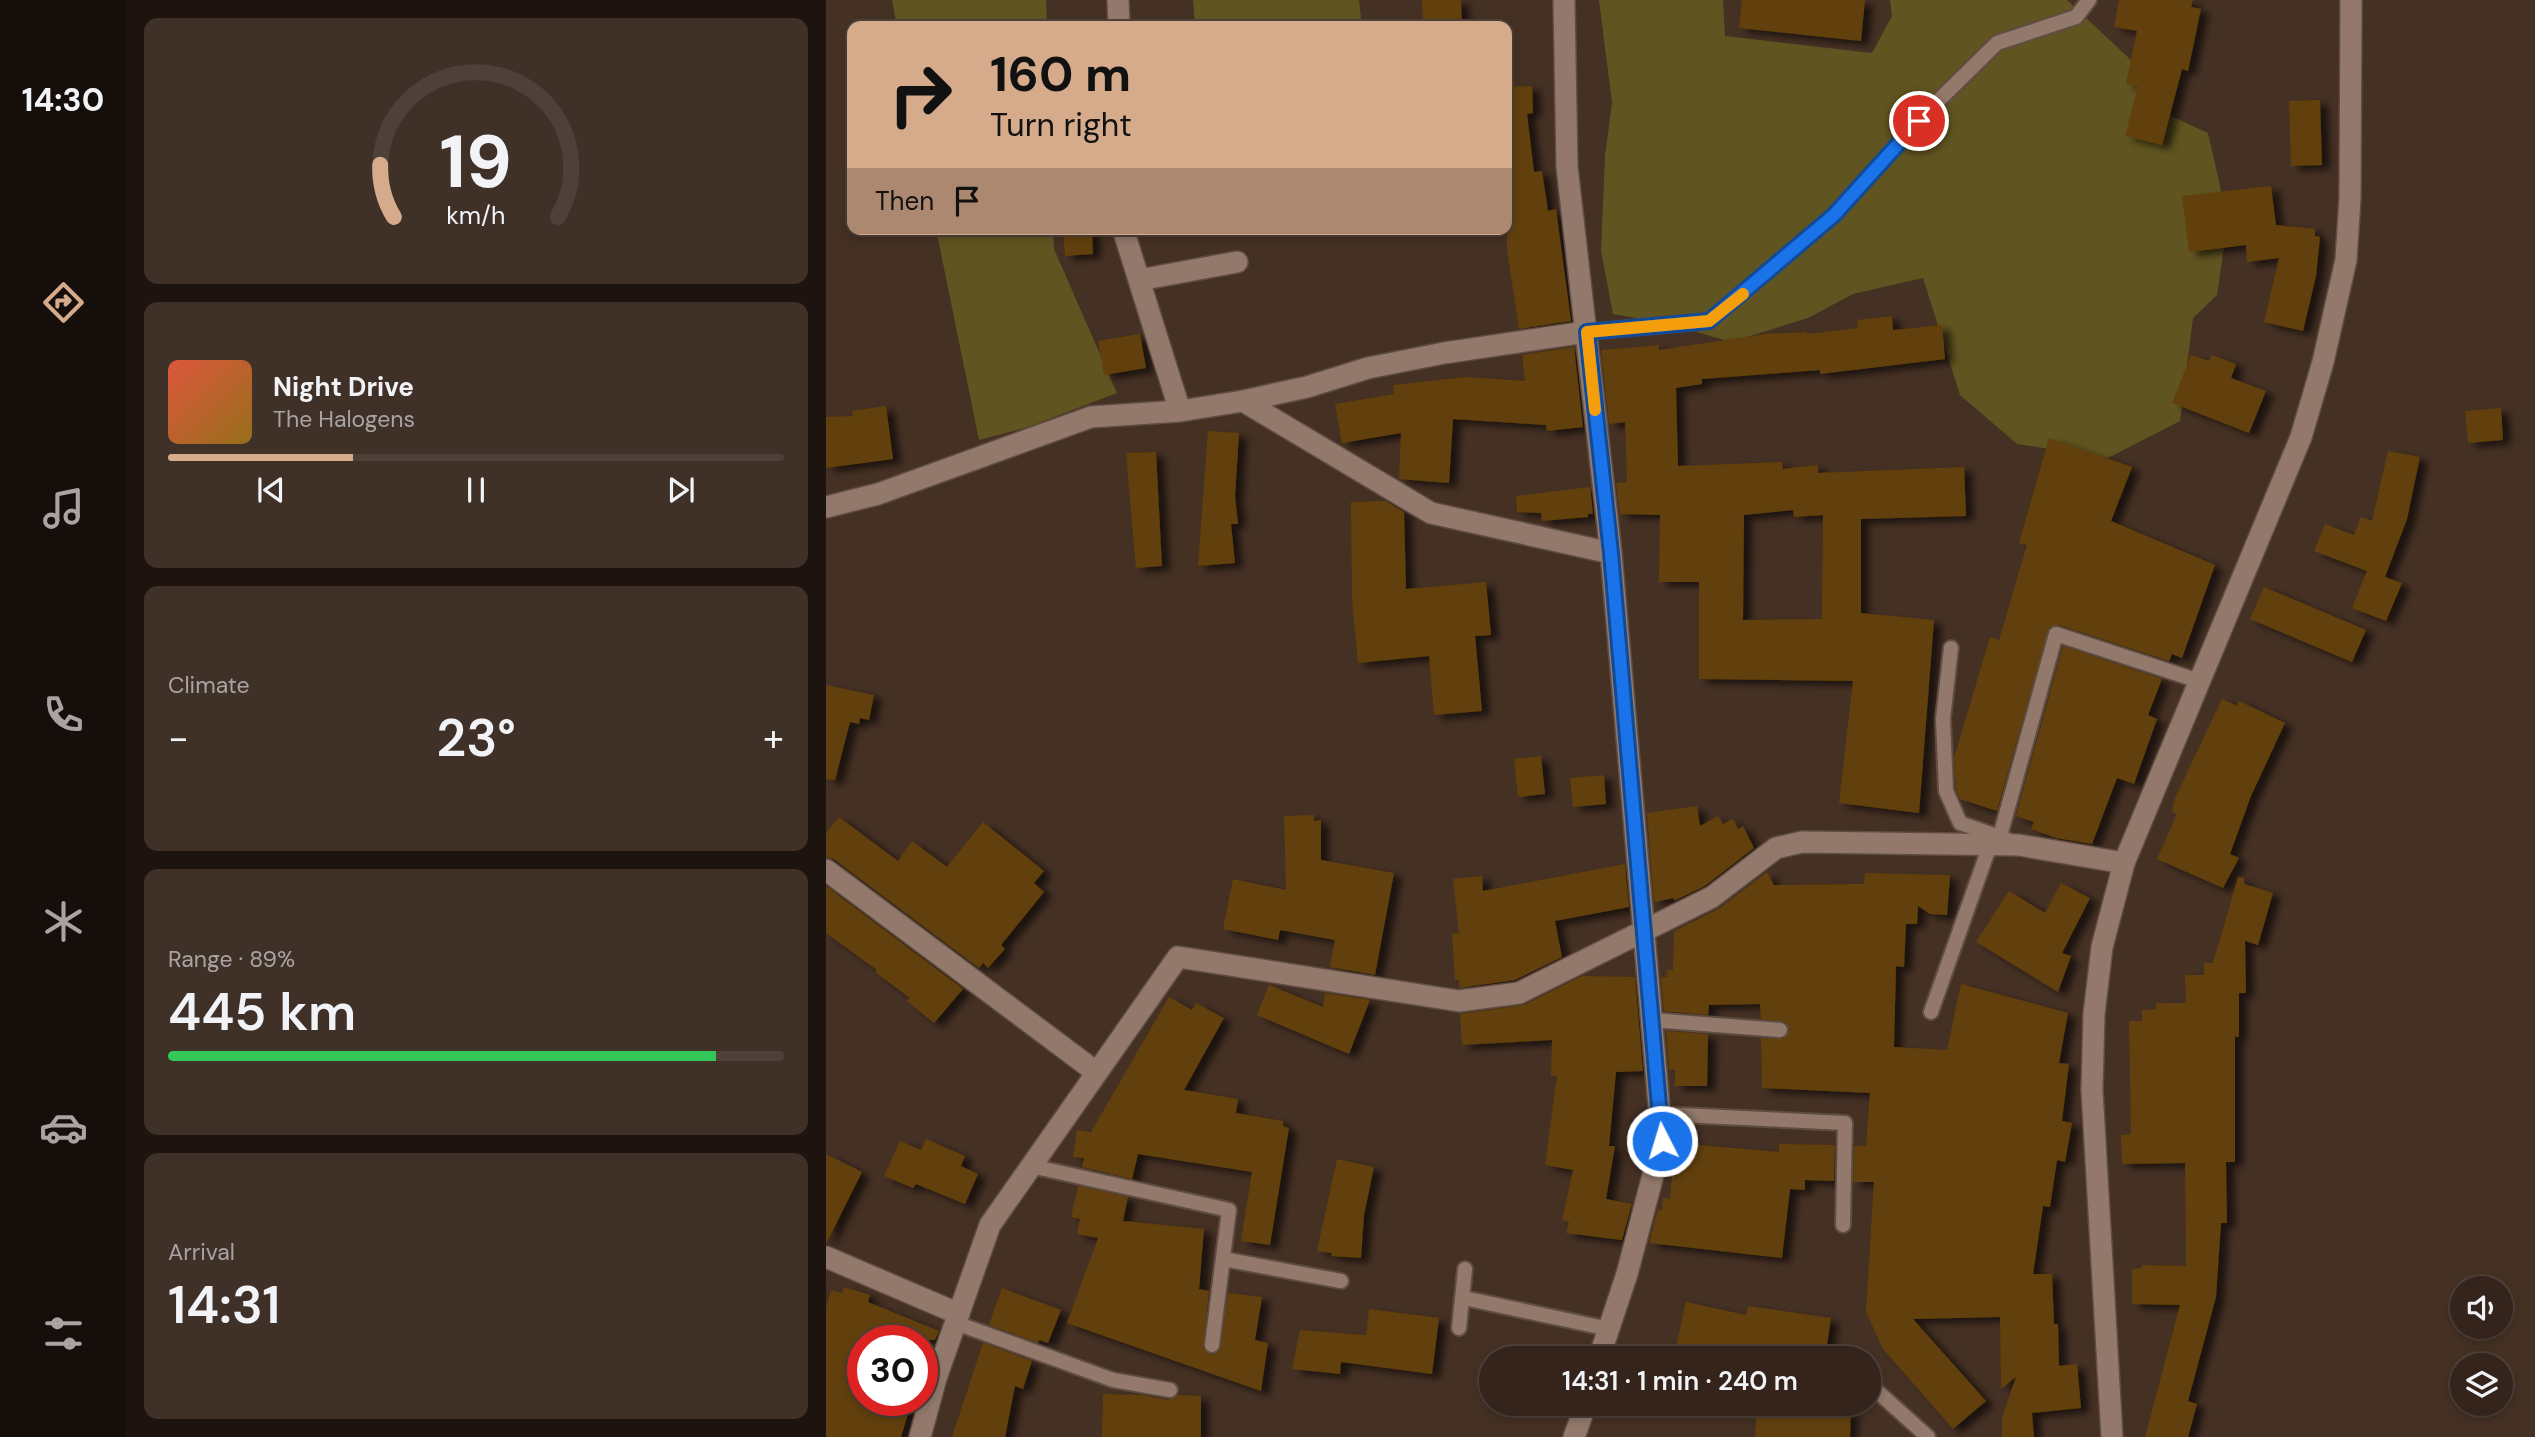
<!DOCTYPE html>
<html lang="en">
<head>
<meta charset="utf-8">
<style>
	body { margin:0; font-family:"DM Sans",sans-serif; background:#3f3028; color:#f1f3f6; height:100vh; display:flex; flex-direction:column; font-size:26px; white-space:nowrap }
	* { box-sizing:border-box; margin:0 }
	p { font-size:23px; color:#a9a4a3 }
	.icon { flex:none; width:38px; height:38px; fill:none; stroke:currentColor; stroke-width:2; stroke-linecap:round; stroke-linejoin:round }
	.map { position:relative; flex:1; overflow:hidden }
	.sheet { display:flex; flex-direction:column; gap:18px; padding:18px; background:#1d140f; width:700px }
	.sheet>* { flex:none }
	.hud { position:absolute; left:21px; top:21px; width:665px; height:214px; border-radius:14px; box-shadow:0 4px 10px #0003,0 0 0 2px #4e413a; background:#d6ab8b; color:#111; overflow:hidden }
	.buttons { position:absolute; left:1624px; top:1276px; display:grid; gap:14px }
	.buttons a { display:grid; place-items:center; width:63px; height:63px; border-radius:50%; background:#34241b; box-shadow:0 4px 10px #0003,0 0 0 2px #4e413a; font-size:35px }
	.speed { position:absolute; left:21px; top:1325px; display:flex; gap:14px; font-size:35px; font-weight:700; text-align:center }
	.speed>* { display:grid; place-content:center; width:91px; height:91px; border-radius:50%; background:#34241b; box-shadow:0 4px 10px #0003,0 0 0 2px #4e413a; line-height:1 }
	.speed .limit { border:10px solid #d22; background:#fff; color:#111 }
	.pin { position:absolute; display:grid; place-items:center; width:60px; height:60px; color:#fff; margin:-30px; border:4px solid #fff; border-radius:50%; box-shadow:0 2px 7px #0007 }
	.me { position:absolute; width:77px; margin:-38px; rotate:355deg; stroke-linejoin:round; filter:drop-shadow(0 0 5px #0008) }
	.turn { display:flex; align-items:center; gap:24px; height:147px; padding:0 28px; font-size:32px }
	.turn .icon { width:91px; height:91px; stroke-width:2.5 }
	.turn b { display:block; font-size:49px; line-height:60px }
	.then { display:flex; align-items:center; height:66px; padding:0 28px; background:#0003; gap:14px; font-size:26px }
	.big { font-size:52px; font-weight:600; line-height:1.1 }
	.sheet .tile { flex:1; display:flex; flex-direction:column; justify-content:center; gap:10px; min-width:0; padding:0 24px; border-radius:14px; background:#3f3028 }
	.sheet .dial { align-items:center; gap:0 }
	.dial svg { height:182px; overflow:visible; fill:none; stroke:#4e413a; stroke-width:7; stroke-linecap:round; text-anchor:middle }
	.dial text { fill:#f1f3f6; stroke:none }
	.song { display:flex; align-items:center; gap:21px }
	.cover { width:84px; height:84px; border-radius:10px; background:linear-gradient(135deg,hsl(10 70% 55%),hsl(40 70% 35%)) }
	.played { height:7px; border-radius:4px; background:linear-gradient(90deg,#d6ab8b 30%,#4e413a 30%) }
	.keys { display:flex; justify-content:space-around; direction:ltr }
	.heat { display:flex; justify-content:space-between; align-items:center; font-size:38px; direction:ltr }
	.charge { height:10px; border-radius:5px; background:linear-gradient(90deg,#34c759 89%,#4e413a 0) }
	.trip { position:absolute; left:653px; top:1346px; width:402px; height:70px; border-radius:35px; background:#34241b; box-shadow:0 4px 10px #0003,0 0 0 2px #4e413a; font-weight:600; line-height:70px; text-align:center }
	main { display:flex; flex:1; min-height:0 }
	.tabs { display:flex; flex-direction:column; width:126px; justify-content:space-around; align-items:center; background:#150e0b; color:#a9a4a3 }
	.tabs .icon { width:49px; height:49px }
	.tabs .on { color:#d6ab8b }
	.tabs b { font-size:32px; color:#f1f3f6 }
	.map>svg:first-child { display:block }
	.green { fill:#605420 }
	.building { fill:#624008; fill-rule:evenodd; filter:url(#shadow) }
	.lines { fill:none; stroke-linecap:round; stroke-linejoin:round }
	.service-casing { stroke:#5f4c42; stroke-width:18 }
	.minor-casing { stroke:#5f4c42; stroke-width:24 }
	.tertiary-casing { stroke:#5f4c42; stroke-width:24 }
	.service { stroke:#92796b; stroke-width:14 }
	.minor { stroke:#92796b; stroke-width:21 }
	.tertiary { stroke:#92796b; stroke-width:21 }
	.route-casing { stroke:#114b97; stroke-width:18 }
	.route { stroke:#1a73e8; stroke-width:12 }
	.slow { stroke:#f59e0b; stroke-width:12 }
</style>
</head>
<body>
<main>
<nav class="tabs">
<b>14:30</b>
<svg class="icon on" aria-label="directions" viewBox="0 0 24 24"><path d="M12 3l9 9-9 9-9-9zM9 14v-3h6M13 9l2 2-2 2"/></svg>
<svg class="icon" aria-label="music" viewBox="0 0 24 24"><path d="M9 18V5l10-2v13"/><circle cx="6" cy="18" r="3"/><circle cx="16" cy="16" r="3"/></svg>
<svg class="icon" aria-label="phone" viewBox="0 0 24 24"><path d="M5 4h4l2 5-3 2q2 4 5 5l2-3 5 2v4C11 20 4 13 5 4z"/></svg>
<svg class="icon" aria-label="climate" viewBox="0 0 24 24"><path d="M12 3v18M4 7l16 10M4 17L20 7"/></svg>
<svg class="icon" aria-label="car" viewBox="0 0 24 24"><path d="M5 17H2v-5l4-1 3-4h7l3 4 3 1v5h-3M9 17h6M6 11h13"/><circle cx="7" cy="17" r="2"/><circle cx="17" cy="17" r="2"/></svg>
<svg class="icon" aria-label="filters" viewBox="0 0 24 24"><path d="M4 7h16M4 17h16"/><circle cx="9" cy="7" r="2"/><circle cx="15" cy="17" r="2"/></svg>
</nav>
<section class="sheet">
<div class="tile dial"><svg viewBox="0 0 100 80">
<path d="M14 69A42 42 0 1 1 86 69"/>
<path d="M14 69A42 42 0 0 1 8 46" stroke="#d6ab8b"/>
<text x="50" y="56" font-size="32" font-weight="700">19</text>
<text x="50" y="72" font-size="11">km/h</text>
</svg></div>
<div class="tile">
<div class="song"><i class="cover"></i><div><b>Night Drive</b><p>The Halogens</p></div></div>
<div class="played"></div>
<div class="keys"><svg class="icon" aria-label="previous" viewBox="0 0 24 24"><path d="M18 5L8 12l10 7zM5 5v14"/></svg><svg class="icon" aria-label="pause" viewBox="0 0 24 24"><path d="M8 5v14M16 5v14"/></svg><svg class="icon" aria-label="next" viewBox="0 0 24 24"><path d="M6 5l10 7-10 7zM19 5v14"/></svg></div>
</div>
<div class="tile"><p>Climate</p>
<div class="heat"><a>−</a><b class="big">23°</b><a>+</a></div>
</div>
<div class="tile"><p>Range · 89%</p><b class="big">445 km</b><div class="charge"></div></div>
<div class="tile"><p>Arrival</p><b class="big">14:31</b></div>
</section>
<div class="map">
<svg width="1709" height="1437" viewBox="0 0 1709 1437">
	<defs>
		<filter id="shadow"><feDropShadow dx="8" dy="4.5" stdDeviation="3.5" flood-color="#0009"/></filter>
	</defs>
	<rect width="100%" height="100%" fill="#453024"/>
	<!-- green -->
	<path class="green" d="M66,0H220L221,26H71Z
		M367,0H533L536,26H369Z
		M773,0H897L899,36L1046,53L1066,16L1064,0H1241L1306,61L1317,103L1382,133L1402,221L1391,295L1367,318L1354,421L1282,458L1191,444L1134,395L1097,278L1027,294L982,318L905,342L844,324L787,314L775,251L779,156L786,103Z
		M110,229H227L228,249L291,393L202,427L153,440Z"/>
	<!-- building -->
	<path class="building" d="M596,0H635L636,26H597Z
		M916,0H1039L1035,41L913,28Z
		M1293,0H1367L1365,7L1375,9L1362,71L1356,69L1336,145L1299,136L1312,86L1300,84L1311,31L1288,27Z
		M706,86L707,113L701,114L708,172L716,171L722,211L730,209L745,321L693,329L681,250V87Z
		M1494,100L1496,165L1465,166L1463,101Z
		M1445,186L1450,225L1489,229V236L1494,237L1490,276L1477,331L1438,322L1453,258L1421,262L1420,245L1363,252L1356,196Z
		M237,229H266L267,254L239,256Z
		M1066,316L1067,330L1116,325L1119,359L994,374V370L876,379V384L850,388L852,466L956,462L957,469L992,465V473L1138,467L1140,516L1035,519V613L1108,620L1093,813L1013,803L1027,681L873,679V582H833L834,515L794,514L790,483L801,482L799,422L783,424L775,350L833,345V350L939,334L981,332V334L1032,328L1031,320ZM967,510L968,517L997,515L996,619L917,620L918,515Z
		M314,334L320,368L278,375L272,341Z
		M748,347L757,427L721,431L720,425L627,419L623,483L573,479L575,433L516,443L509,404L568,394L567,385L640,377L699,381L696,355Z
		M1365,355L1383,361L1386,355L1410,364L1405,378L1440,391L1423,433L1346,403Z
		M60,406L67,459L0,468V417L27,416L26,411Z
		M1675,408L1677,440L1642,443L1639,411Z
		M382,431L413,433L409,496L412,524H405L409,563L372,566Z
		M1223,438L1306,467L1285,521L1389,565L1356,658L1346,654L1343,661L1233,625L1223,628L1171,811L1134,799L1130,789L1128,758L1164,637L1173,640L1201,545L1193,543Z
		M1562,451L1594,457L1581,519L1559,577L1576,583L1560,621L1526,608L1541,571L1488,551L1499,524L1528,535L1535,517L1546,521Z
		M330,452L336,566L310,568L300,453Z
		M764,487L767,514H762V517L716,521L715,513L691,512L690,496Z
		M559,501L578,512L580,589L660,582L665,635L649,636L656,711L608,715L603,656L532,663L526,599L525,502Z
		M1438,587L1540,630L1526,662L1424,619Z
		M1237,646L1336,679L1322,715L1331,719L1308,784L1291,778L1266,844L1230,838L1205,829L1208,822L1190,816Z
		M0,685L48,695L43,720L34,718L33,724L24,722L9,780L0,779Z
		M1396,699L1411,706L1413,701L1459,723L1425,796L1404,854L1413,858L1397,888L1331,859L1351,814L1346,812L1349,798Z
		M715,756L719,794L692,797L688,759Z
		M778,775L780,804L747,807L744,778Z
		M871,806L874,826L892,816L897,824L907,819L912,829L917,826L928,848L879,886L848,901V898L828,902L821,813Z
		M488,815V821L495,820V860L568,873L549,975L504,967L509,940L454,930L452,940L397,929L407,879L460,890L458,816Z
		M13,817L72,861L86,841L121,867L157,822L218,871L208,883L218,892L175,945L179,949L162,968L157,963L153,968L8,859L0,857V833Z
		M799,864L803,907L729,921L736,957L689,980L633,988V980H629L626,934L633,933L627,879L656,876L657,891Z
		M941,872L948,885L1038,884L1039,873L1124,875L1121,915L1104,914L1092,906L1091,924H1080L1078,967L1070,966L1068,1047L1121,1050L1135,984L1242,1013L1233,1063L1243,1064L1236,1121L1246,1123L1239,1162L1231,1160L1224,1207L1217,1206L1207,1274H1226L1228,1324H1232L1233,1366L1251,1364L1255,1408L1206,1413L1208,1437H1176V1417L1190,1377L1175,1389L1174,1317L1087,1319L1160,1401L1127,1429L1057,1349L1040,1312L1048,1182H1027L1028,1146H1040L1044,1093L936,1088L935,1038L957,1039L964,1030L959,1022L935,1019L934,1004L883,1005L882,1015L838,1011L835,977H841V970H847L848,931L894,908Z
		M1412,877L1418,878V884L1447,893L1432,945L1419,941L1420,993H1413V1037H1409V1162H1400L1401,1223H1395L1390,1297L1362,1401L1371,1404L1362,1437H1319L1354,1305L1306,1304V1269L1316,1268V1265L1360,1266L1359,1163L1296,1164L1295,1135L1305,1134L1303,1021H1316V1010L1330,1009V1003H1360L1359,975H1378V963H1387Z
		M1235,883L1264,898L1236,953L1245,956L1232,992L1150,942L1183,891L1219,913Z
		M0,886L137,989L108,1023L81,1001L84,998L49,972L51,970L0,933Z
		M756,976L809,977L817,1071L790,1072L783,1146H789L780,1199L806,1204L796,1240L740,1233L743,1222L736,1220L747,1170L719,1165L731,1076H725L726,1040L636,1045L634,1014L698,1005Z
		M443,985L497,1007L499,993L544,1000L523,1054L431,1015Z
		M343,997L366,1010L370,1003L398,1018L358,1090L412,1099L410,1113L457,1121V1126L463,1128L444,1245L415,1241L426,1172L312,1154L306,1179L256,1167L258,1158L247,1157L251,1130L265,1132Z
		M840,1031L882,1034L881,1086H849V1070H843Z
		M100,1139L139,1156L135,1166L152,1174L139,1204L90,1184L87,1188L58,1176L74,1141L95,1150Z
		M849,1143L953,1152V1144L1009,1145L1008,1181L979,1180V1190L964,1189L956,1258L823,1243L832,1209L836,1210L837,1198L844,1199Z
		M0,1154L36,1172L0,1244Z
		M511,1159L548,1167L538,1215L535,1258L505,1256L506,1253L491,1251Z
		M252,1186L302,1197L297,1221L378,1229L373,1289L383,1291L377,1348L385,1355L394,1350L402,1293L436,1297L429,1340L442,1343L435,1391L241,1323L272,1238L251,1234L254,1219L245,1217Z
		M18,1287L44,1295L42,1302L113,1331L109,1340H37V1400H86L75,1437H0V1308L5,1290L16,1293Z
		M176,1288L235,1310L222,1343L213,1340L212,1343L163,1325Z
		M860,1302L920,1315L922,1306L1005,1318L999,1358H972L894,1347L892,1357L850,1347Z
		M543,1309L613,1318L606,1374L515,1362L514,1374L466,1369L474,1330L540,1335Z
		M157,1343L206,1361L197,1389L189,1386L179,1437H126Z
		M277,1394L316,1395L343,1400L352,1395L375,1396V1437H276Z
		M931,1407L1025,1412L1024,1437H929Z"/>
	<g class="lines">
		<!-- service casing -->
		<g class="service-casing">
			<path id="service" d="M760,332L883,321L1008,215L1109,104L1171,43L1250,17L1263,0
				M1125,648L1117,719L1120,791L1134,823L1182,840
				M1174,836L1230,634L1373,681
				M1105,1012L1164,845
				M826,1020L954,1030
				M834,1114L1019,1123L1017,1225
				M205,1166L403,1210L386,1345
				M397,1259L515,1281
				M638,1298L783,1329
				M130,1323L287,1380L344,1390
				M633,1328L639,1269
				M1043,1384L1102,1437"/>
		</g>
		<!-- minor casing -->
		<g class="minor-casing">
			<path id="minor" d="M292,0L293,26
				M738,0L741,167L785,553L836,1141L801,1274L773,1358
				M297,229L354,411
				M313,280L411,262
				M417,401L605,513L785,553
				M0,507L52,494L265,417L354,411L417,401L481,387L542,368L618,353L760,332
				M0,870L270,1072
				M0,1257L133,1314
				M94,1437L110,1378L164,1225L352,957L633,1001L693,993L886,897L950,848L976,842L1193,845L1298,863
				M748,1437L760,1404"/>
		</g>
		<!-- tertiary casing -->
		<g class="tertiary-casing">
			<path id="tertiary" d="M1286,1437L1266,1090L1268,1014L1276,947L1298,863L1475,437L1497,362L1520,260L1524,198L1525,0"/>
		</g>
		<!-- service -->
		<use href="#service" class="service"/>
		<!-- minor -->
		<use href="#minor" class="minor"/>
		<!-- tertiary -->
		<use href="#tertiary" class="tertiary"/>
	</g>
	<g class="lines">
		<!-- route casing -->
		<g class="route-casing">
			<path id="route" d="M836,1141L785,553L761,332L883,321L1008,215L1093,121"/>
		</g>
		<!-- route -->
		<use href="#route" class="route"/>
		<!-- slow -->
		<path class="slow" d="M769,410L761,332L883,321L917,294"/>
	</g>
</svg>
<div class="buttons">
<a><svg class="icon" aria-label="sound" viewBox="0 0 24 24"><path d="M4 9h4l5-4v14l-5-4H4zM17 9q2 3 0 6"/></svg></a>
<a><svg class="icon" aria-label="layers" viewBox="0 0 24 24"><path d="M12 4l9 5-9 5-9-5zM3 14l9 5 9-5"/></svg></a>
</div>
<div class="speed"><div class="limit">30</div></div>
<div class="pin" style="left:1093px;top:121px;background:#d93025"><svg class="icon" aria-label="arrive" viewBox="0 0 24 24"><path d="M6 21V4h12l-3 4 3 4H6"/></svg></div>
<svg class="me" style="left:836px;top:1141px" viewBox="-20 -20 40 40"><circle r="17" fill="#1a73e8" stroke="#fff" stroke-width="3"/><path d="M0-11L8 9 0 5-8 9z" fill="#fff"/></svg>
<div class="trip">14:31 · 1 min · 240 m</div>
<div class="hud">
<div class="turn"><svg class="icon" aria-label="right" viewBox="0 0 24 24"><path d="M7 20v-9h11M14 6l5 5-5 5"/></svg><div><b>160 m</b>Turn right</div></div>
<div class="then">Then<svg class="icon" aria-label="arrive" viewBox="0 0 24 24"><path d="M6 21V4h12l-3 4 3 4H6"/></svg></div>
</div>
</div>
</main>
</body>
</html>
